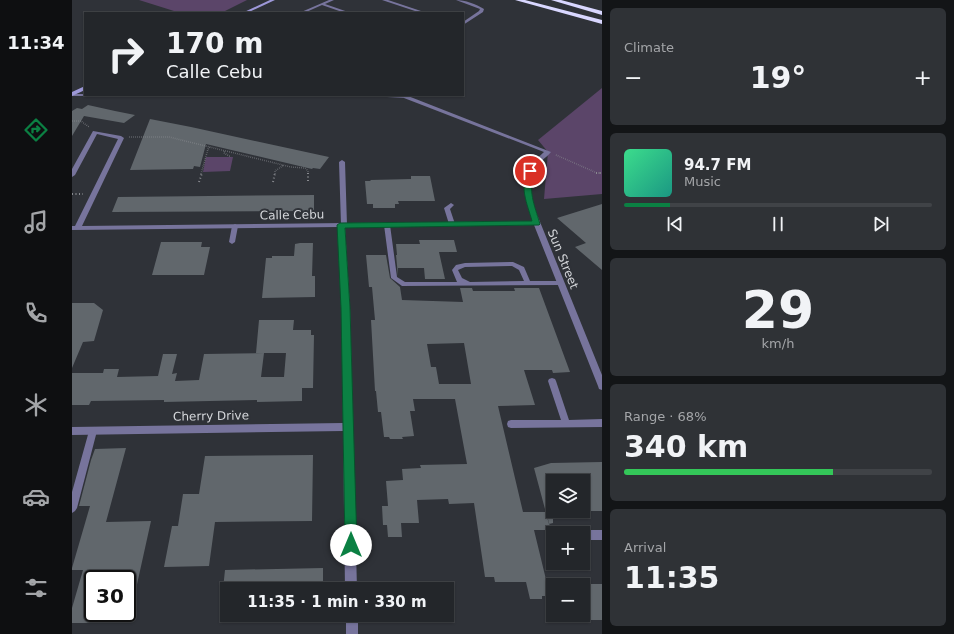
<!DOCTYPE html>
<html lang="en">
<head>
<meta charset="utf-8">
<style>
	body { margin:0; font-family:"DejaVu Sans",sans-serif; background:#2f3236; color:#f1f3f6; height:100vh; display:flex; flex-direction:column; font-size:15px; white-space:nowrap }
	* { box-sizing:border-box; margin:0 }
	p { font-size:13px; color:#a3a5a8 }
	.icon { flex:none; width:22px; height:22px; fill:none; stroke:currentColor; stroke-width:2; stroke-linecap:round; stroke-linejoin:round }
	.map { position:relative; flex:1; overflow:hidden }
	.sheet { display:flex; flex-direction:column; gap:8px; padding:8px; background:#131517; width:352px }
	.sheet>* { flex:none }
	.top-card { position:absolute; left:12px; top:12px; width:380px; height:84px; border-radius:0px; box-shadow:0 1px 3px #0004,0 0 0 1px #404347; background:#23262a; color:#f1f3f6; overflow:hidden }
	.controls { position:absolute; left:474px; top:474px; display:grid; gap:8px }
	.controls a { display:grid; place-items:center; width:44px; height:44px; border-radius:0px; background:#23262a; box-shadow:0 1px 3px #0004,0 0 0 1px #404347; font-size:20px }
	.speed { position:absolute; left:12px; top:570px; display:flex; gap:8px; font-size:20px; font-weight:700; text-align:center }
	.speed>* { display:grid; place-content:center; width:52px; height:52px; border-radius:50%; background:#23262a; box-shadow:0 1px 3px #0004,0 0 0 1px #404347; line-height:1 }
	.speed .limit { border:2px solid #111; border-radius:6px; background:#fff; color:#111 }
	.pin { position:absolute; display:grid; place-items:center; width:34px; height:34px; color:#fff; margin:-17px; border:2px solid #fff; border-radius:50%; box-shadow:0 1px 4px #0007 }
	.me { position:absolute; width:44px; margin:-22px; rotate:0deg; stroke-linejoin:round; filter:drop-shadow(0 0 3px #0008) }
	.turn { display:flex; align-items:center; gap:14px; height:84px; padding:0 16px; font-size:18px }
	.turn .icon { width:52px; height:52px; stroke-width:2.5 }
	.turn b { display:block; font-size:28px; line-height:34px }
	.big { font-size:30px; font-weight:600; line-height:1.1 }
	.sheet .widget { flex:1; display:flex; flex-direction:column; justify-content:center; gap:6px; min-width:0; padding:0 14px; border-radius:6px; background:#2f3236 }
	.sheet .dial { align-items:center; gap:0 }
	.dial b { font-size:52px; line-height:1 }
	.song { display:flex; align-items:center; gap:12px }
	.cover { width:48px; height:48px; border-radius:6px; background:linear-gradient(135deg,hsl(150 70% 55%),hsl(170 70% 35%)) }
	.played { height:4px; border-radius:2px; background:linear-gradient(90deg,#0b8043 15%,#404347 15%) }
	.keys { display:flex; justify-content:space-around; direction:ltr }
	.heat { display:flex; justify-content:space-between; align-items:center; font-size:22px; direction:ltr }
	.charge { height:6px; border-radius:3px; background:linear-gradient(90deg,#34c759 68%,#404347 0) }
	.trip { position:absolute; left:148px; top:582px; width:234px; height:40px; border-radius:0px; background:#23262a; box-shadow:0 1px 3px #0004,0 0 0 1px #404347; font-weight:600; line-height:40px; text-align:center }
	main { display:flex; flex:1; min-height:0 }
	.tab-bar { display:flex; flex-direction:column; width:72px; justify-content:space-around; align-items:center; background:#0e0f11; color:#a3a5a8 }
	.tab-bar .icon { width:28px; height:28px }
	.tab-bar .active { color:#0b8043 }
	.tab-bar b { font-size:18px; color:#f1f3f6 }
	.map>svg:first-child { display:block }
	.green { fill:#5b4569 }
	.building { fill:#61676c; fill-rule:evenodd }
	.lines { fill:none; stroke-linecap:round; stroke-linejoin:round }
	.path-far1 { stroke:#898b90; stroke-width:1.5; stroke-dasharray:0.5 1.5; stroke-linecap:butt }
	.path { stroke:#898b90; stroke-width:2; stroke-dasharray:1 2.5; stroke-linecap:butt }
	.lane { fill:#77749c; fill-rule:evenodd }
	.street { fill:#77749c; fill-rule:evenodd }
	.secondary { fill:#9d98d8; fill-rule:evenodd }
	.highway { fill:#d9d7ff; fill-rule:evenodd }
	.route { fill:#0b8043; stroke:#07532c }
	.labels { text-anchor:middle; stroke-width:4; stroke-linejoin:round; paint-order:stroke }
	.street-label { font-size:12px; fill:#d4d6da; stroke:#2f3238 }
</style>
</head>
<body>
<main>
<nav class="tab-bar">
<b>11:34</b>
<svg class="icon active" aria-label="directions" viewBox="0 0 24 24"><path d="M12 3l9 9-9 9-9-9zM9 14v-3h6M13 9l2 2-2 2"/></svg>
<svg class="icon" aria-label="music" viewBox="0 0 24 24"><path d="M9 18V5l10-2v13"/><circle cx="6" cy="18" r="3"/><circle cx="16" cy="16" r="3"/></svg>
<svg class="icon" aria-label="phone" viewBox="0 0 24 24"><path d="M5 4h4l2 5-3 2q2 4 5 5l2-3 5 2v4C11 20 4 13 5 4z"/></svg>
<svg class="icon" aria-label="climate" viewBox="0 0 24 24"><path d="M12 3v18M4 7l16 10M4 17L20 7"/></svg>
<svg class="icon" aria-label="car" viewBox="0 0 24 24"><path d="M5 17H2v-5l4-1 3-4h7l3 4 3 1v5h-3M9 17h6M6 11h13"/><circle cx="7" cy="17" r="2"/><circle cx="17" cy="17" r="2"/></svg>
<svg class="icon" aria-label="filters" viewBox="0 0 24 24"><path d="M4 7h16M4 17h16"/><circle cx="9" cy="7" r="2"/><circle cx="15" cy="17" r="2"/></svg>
</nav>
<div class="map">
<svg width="530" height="634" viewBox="0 0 530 634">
	<rect width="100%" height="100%" fill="#2f3238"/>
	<!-- green -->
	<path class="green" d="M67,0H175L149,13H100L102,11Z
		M530,88V194L472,199L476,152L466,140Z
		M134,157H161L158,171L131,172Z"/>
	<!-- building -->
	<path class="building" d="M16,105L43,111L63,115L52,123L12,116L0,136V111L5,108L10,109Z
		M78,119L119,127L257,157L248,169L241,168L240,169L134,144L128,167L122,166L121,169L58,170Z
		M339,176H358L363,201H326L327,204H323V208H301V204H295L293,181H299L298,180L339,179Z
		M242,195V211L40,212L46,197Z
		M530,204V270L503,247L514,243L485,218Z
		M347,240H382L385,252H367L373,279H353L352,268H326V276L324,255H325L324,244H348Z
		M89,242H130L129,247H138L132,275H80Z
		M228,243H241L240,276H243V297L190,298L194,258H200V256H222L223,244Z
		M294,255H314L318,278L328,287L330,300L391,302L388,288H400L401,291H443L442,288H467L498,372L481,373L480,370H452L463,405L426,406L451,512H474L479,530H462L478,596H470V599H458L454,582H423L422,577H413L402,503L377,504L376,499L345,500L347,523H329L330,537H316L315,525H311L310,506H316L314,481L331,480L330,469L349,468L348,465L395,464L383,399H341L343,411H338L342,436L330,437L331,439H318L317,437H312L309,412H306L304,391H303L299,320H303L300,287H297ZM392,343L399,384H367L364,367H359L355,344Z
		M0,303H22L31,310L22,341L11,342L0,368Z
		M187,320H222L221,330H239V335H242L241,388H230V401L185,402V400L92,402V400L19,401L17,405H0V373H31L32,369H47L45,377L86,376L91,354H105L100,374L105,373L103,381L127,380L132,354L192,353L189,377H212L214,353H184Z
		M54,448L34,522L79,521L60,607H55V579H21V623H0V608L11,570H0V568L18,506H7L19,460L23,449Z
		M241,455L240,521L143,522L137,566L92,567L100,526H106L111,494H127L133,456Z
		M530,462V511H511V481H481V523L477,524L462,468L479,463Z
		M251,568V589H151L153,570Z
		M511,584H530V620H511Z"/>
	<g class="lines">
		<!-- path-far1 -->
		<path class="path-far1" d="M0,121H9L17,127
			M57,137H97L219,167L233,168L236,171V174
			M152,151V153L159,157
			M484,155L525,173H530
			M129,174L136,149L138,147
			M203,174V171L212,165"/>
		<!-- path -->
		<path class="path" d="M236,173V182
			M524,173H530
			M127,182L130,173
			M201,182L203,173
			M0,194H11"/>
		<!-- lane -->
		<path class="lane" d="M257,0H262L253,4L279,13H273L250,5L232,13H227Z
			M310,0H316L355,13H349Z
			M384,0C393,0 404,4 412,9L411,12L391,25V22L407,11L408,9Z
			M0,94H13V95H15L13,96H0Z
			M61,95H210L208,96L165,97L63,96Z
			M294,95C305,95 327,92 336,97L334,98L296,96Z
			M270,160L273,162L275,225L272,227L269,225L267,162Z
			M379,203L382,205L378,209L383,224L380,226L377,224L372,208Z
			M315,223L318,225L325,277L333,282H385L380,270L384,265L393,263L441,262L452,267L458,281H488L491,283L488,285L330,286L319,278L312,225ZM440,266L447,270L452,281L398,282L390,278L386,270L393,267Z
			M163,224L166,226L163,242L160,244L157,242L160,226Z
			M480,378L483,379L484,381L497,420L530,419V427L439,428L436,427L435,424L436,421L439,420H489L476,381L477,379Z
			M21,427L24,428L25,431L5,508L3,511L0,513V492L17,431L18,428Z"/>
		<!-- street -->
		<path class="street" d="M332,96H336L479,152C474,158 467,162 463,168C455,182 459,198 464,212L530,375V390L527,389L526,386L462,225L273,227L278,308L285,589H273L271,431L0,435V427L271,423L270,308L266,227L0,230V226H3L46,139L25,134L3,175L0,177V169L21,131L49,136L52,138L10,226L461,221C450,192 447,174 472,152L332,98Z
			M511,530H530V540H511V533H506L507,531Z
			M274,615H286V634H274Z"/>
		<!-- secondary -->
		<path class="secondary" d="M198,0H203L175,13H170Z
			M13,86V90L0,96V92Z"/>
		<!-- highway -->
		<path class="highway" d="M443,0H453L530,20V24Z
			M479,0H489L530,11V15Z"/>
	</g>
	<!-- route -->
	<path class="route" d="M456,169L462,171C456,191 462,204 468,224L467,225L273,228L278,308L285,545L283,549L279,551L274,549L273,545L269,308L265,225L268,223L460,221C455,203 447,187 456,169Z"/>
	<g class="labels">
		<!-- street labels -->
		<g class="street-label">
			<text transform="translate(220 215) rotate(-1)" y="4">Calle Cebu</text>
			<text transform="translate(491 259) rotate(68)" y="4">Sun Street</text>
			<text transform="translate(139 416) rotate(-1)" y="4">Cherry Drive</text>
		</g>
	</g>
</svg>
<div class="controls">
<a><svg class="icon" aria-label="layers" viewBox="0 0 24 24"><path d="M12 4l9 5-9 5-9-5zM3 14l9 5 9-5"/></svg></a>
<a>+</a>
<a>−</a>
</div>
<div class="speed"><div class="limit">30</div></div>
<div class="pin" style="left:458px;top:171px;background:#d93025"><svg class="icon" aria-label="arrive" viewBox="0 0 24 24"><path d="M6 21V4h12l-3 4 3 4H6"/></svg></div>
<svg class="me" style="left:279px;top:545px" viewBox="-20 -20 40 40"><circle r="19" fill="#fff"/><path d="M0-13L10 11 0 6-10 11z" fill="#0b8043"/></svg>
<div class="trip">11:35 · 1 min · 330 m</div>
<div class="top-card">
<div class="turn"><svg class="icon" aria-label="right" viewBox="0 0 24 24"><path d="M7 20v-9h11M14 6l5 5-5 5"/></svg><div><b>170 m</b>Calle Cebu</div></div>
</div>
</div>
<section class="sheet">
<div class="widget"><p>Climate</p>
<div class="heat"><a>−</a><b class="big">19°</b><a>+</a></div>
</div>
<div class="widget">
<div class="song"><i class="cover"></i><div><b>94.7 FM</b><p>Music</p></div></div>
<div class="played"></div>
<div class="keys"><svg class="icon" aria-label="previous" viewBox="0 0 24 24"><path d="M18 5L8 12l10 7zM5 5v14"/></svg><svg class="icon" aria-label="pause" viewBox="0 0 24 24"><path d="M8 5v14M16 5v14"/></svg><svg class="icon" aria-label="next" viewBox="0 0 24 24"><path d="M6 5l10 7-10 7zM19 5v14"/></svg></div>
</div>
<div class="widget dial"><b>29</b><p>km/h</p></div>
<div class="widget"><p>Range · 68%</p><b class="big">340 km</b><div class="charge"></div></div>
<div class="widget"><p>Arrival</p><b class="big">11:35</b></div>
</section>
</main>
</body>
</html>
